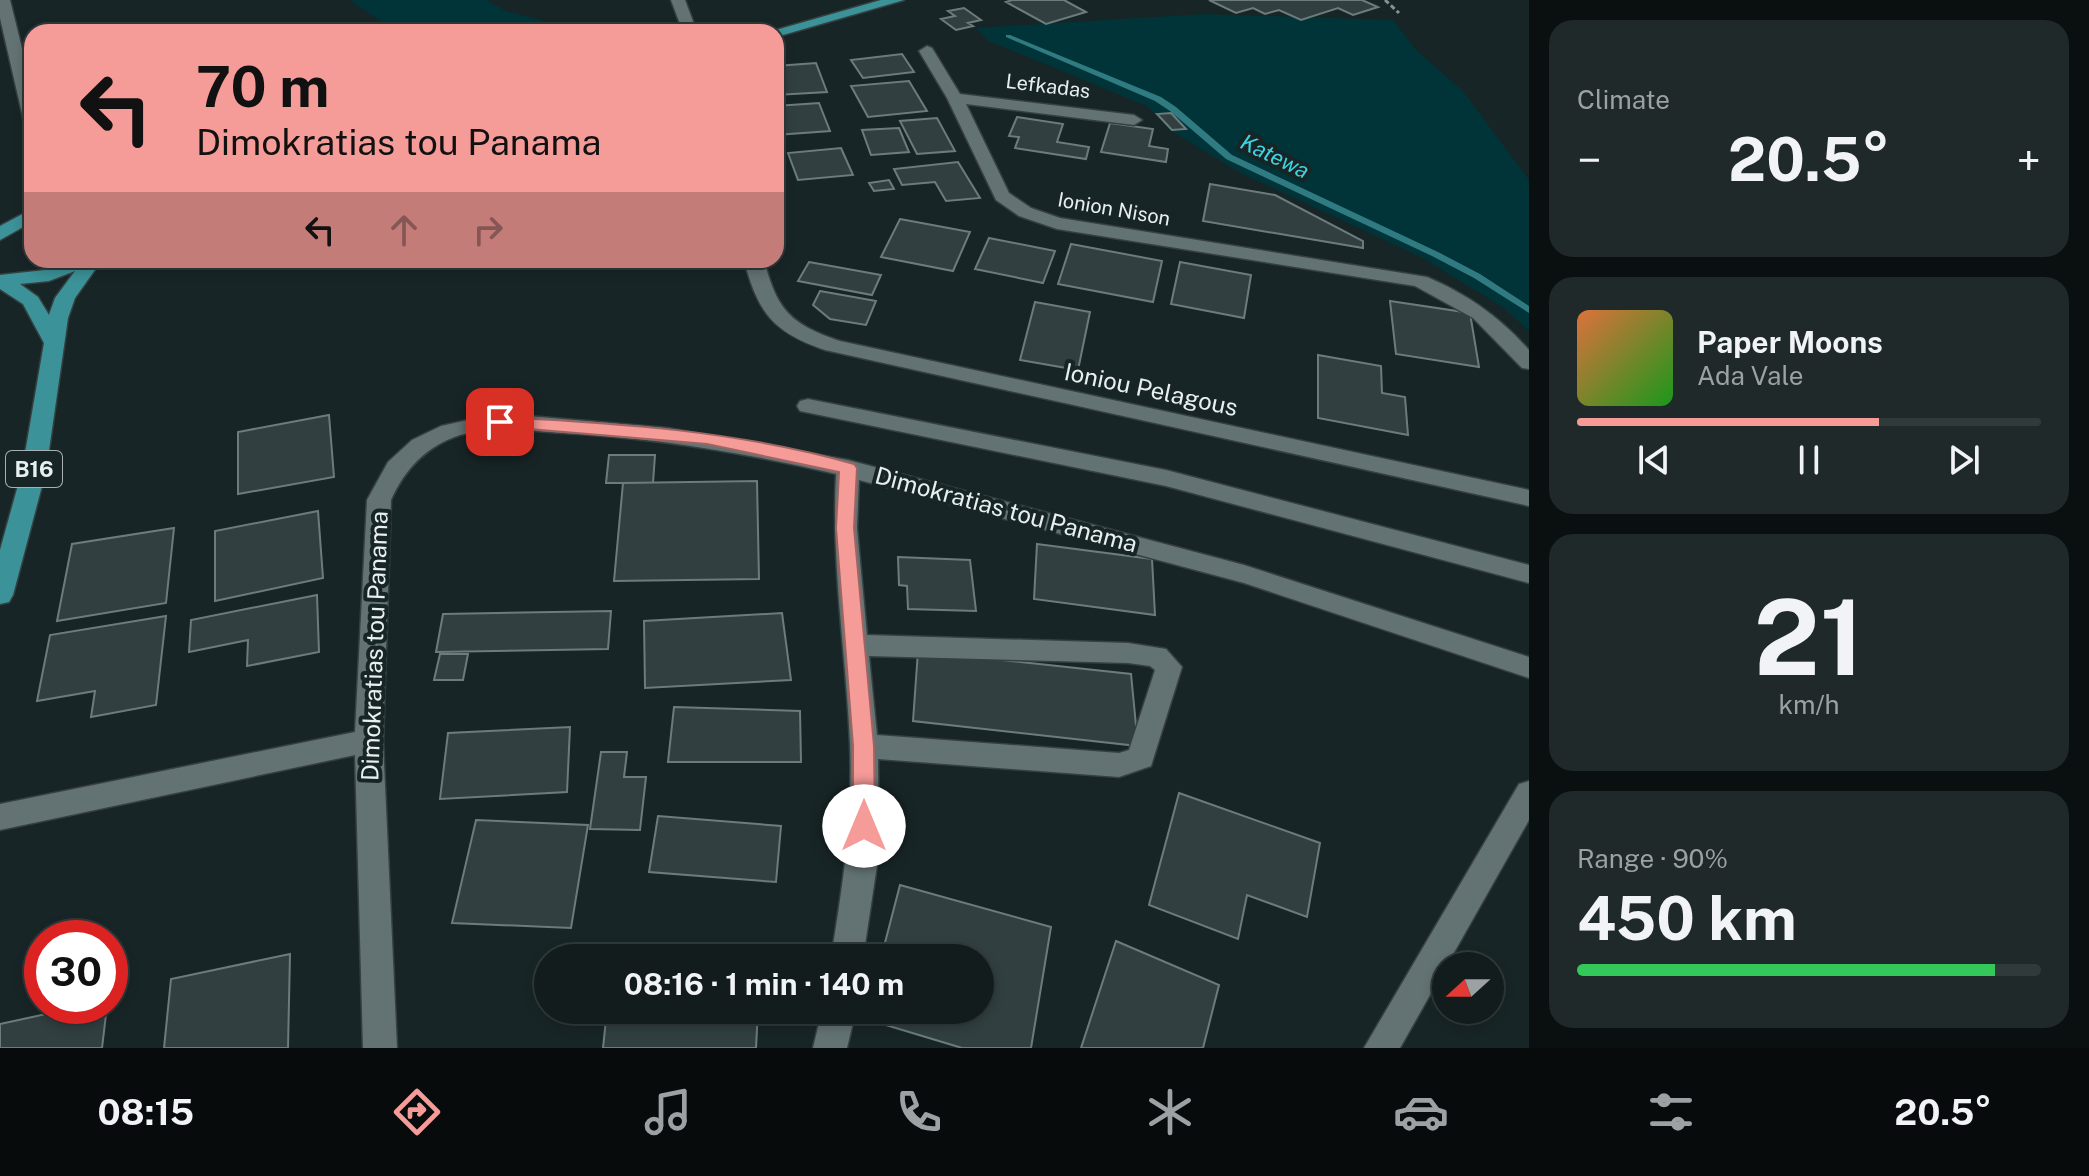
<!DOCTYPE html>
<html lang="en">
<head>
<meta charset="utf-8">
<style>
	body { margin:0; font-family:"Public Sans",sans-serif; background:#1f2929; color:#f1f3f6; height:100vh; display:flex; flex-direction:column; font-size:30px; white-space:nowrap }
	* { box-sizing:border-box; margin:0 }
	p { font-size:26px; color:#9ca1a3 }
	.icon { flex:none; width:44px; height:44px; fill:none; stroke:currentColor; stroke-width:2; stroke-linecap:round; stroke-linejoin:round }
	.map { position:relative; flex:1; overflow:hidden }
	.sheet { display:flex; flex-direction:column; gap:20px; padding:20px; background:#0a0f0f; width:560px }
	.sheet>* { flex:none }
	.guide { position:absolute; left:24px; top:24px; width:760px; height:244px; border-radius:24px; box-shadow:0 4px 12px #0003,0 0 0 2px #313a3b; background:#f59b98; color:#111; overflow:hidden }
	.needle { width:52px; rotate:249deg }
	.buttons { position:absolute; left:1432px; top:952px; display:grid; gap:16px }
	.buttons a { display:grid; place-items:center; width:72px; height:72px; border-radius:50%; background:#121c1c; box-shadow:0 4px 12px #0003,0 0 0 2px #313a3b; font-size:40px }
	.speed { position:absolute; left:24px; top:920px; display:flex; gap:16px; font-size:40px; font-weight:700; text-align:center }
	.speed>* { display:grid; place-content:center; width:104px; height:104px; border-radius:50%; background:#121c1c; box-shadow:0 4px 12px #0003,0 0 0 2px #313a3b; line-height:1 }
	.speed .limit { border:12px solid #d22; background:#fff; color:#111 }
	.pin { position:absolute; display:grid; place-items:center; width:68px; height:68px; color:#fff; margin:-34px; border-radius:16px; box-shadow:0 4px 12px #0006 }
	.me { position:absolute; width:88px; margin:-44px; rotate:0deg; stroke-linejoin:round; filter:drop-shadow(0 0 6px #0008) }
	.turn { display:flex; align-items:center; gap:28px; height:168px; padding:0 40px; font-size:36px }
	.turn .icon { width:104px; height:104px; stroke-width:2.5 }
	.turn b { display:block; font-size:56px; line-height:68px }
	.lanes { display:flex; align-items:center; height:76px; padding:0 40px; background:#0003; justify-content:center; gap:40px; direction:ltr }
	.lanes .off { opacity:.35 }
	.big { font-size:60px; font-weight:700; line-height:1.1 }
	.sheet .widget { flex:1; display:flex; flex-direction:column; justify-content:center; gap:12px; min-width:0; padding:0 28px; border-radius:24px; background:#1f2929 }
	.sheet .dial { align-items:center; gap:0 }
	.dial b { font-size:104px; line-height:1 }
	.song { display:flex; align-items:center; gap:24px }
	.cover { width:96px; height:96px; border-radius:12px; background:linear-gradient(135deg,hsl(20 70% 55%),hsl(120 70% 35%)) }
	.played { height:8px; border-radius:4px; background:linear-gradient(90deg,#f59b98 65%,#313a3b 65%) }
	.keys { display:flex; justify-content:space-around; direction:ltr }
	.heat { display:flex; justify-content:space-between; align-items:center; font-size:44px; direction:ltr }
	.charge { height:12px; border-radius:6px; background:linear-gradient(90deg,#34c759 90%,#313a3b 0) }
	.trip { position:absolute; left:534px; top:944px; width:460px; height:80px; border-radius:40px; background:#121c1c; box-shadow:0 4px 12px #0003,0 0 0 2px #313a3b; font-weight:700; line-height:80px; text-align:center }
	.menu { display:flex; height:128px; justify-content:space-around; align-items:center; background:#070b0b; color:#9ca1a3 }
	.menu .icon { width:56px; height:56px }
	.menu .selected { color:#f59b98 }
	.menu b { font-size:36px; color:#f1f3f6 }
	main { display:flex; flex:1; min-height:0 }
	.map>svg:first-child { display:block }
	.green { fill:#003438 }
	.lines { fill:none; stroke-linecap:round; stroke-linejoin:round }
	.stream { fill:#307b81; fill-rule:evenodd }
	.building { fill:#313f40; stroke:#6c7c7d; stroke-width:2 }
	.minor-casing { stroke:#354040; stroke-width:3 }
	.major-casing { stroke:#354040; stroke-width:3 }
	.path { stroke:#879192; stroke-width:3; stroke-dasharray:5 3; stroke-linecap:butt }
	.minor { fill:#637273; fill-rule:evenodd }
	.major { fill:#3b9298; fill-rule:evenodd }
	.route { fill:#f59b98; stroke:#9f6563; stroke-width:2 }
	.labels { text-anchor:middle; stroke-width:8; stroke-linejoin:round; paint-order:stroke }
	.far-street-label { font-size:20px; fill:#e7eff0; stroke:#182526 }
	.far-water-label { font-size:22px; font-style:italic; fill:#3fd5e0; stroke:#182526 }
	.shield { fill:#182526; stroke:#a9b2b3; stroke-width:2 }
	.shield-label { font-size:22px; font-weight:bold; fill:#e7eff0 }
	.street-label { font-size:24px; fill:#e7eff0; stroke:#182526 }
</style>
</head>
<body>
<main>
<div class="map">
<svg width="1529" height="1048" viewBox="0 0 1529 1048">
	<rect width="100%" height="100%" fill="#182526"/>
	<!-- green -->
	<path class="green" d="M350,0H487L506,11L585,32H396Z
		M1203,14L1393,20L1416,50L1462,90L1529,180V331L1504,308L1423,258L1239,172L1170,130L1147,106L989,41L976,28Z"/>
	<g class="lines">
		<!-- stream -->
		<path class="stream" d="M1006,35H1010L1161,97L1176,107L1232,155L1438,252L1480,274L1529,306V313L1474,278L1432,256L1226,159L1170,111L1155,101L1006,37Z"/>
	</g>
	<!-- building -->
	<path class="building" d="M1012,0H1064L1086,12L1046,24L1006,2Z
		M1209,0H1362L1378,7L1353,15L1338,8L1301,20L1279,10L1265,14L1253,8L1236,13Z
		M964,8L981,20L968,23L973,26L956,30L941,19L955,16L948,11Z
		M902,54L914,72L863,78L851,60Z
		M816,63L827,92L776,95V66Z
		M909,81L927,111L868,117L851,86Z
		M819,103L830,131L776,135V106Z
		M1171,113L1186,129L1172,130L1157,114Z
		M1017,117L1063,124L1057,142L1089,147L1086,159L1015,148L1019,137L1009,136Z
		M937,118L955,151L917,154L900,121Z
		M1110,123L1153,129L1149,146L1168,149L1166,162L1101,152Z
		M899,128L909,152L871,155L862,130Z
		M841,148L853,175L798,180L788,153Z
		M958,162L980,198L946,201L935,182L902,185L894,169Z
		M889,180L894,189L874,191L869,183Z
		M1210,184L1275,195L1363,241V248L1203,221Z
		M900,219L970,232L953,271L881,257Z
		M989,238L1055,251L1043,283L975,269Z
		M1071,244L1162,261L1153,302L1058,284Z
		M809,262L881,275L872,295L798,281Z
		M1180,262L1251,275L1244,318L1171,304Z
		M820,291L876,301L866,325L830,319L813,305Z
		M1390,301L1470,313L1479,367L1396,354Z
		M1035,302L1090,312L1078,370L1020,360Z
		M1318,355L1381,366L1382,393L1405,397L1408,435L1318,418Z
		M329,415L334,477L238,494V432Z
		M609,455H655L653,483H606Z
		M757,481L759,579L614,581L623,483Z
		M318,511L323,578L215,601V531Z
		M174,528L166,603L57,621L72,544Z
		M1037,544L1152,559L1155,615L1034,599Z
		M898,557L970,560L976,611L908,609L907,586L899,585Z
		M317,595L319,652L247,666L248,640L189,652L191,620Z
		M611,611L608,649L436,652L443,614Z
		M782,613L791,680L645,688L644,621Z
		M166,616L156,705L91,717L95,691L37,701L50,635Z
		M918,651L1131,674L1138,746L913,721Z
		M440,654H468L463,680H434Z
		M674,707L800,711L801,762H668Z
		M570,727L567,792L440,799L448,733Z
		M601,752H627L624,777H646L640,830L590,829Z
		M1179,793L1320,843L1307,917L1247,895L1238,939L1149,905Z
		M658,816L781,826L776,882L649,872Z
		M476,820L588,825L571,928L452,923Z
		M900,885L1051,927L1031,1048H962L866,1019L868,1010H980V958H881Z
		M1116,941L1219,985L1203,1048H1081Z
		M290,954L288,1048H164L171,979Z
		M83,1006H107L102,1048H0V1024Z
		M607,1010H758L756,1048H603Z"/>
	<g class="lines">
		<!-- minor casing -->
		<g class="minor-casing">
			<path id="minor" d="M0,0H10L32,89V127L24,122L0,18Z
				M671,0H685L697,32H683Z
				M927,46L932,48L960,94L1134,115L1142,120L1134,125L966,104L1009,193L1031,208L1060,218L1427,277C1467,294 1500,317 1529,350V369L1522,368L1473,318L1415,286L1057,229L1019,216L996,200L947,98L919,51Z
				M744,260H764C777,310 790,324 840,341L1529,490V506L825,350C773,332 758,313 744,260Z
				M808,399L1166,470L1529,565V583L1166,486L800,411L797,406L800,401Z
				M486,416H529L667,428L848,460L1244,565L1529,657V678L1244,583L859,480L857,528L867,635L1128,643L1166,649L1182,667L1151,766L1119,777L878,759L879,852L863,958H831C843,884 853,820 850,744C846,654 831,565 836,474C746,453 656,438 563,433C529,431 494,425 460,435C426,446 405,469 391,500L383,741L397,1048H363L355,755L0,830V804L355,732L367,500L388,462L412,440L441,426ZM869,656L1128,663L1150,666L1155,670L1129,750L1119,753L877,735Z
				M1529,781V820L1400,1048H1364L1519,784Z
				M822,1010H856L847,1048H813Z"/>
		</g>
		<!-- major casing -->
		<g class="major-casing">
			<path id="major" d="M881,0H904L776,37V32H769Z
				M32,209V222L0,240V226Z
				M67,260H102L75,298L68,318L46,471L13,595L9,602L0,604V550L22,471L44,343L23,304L0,289V275L45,270ZM75,271L55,298L49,315L38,297L20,284L49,281Z"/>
		</g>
		<!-- path -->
		<path class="path" d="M1385,0L1399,13"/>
		<!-- minor -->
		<use href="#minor" class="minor"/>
		<!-- major -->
		<use href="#major" class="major"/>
	</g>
	<!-- route -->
	<path class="route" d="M500,417C619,423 739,431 854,464L857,468L854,528L874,746L875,826L872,833L864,835L856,833L853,826V746L836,528L839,472L707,444L494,426L492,422Z"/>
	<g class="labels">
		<!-- far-street labels -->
		<g class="far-street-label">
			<text transform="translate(1048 86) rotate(7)" y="7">Lefkadas</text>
			<text transform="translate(1114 209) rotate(10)" y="7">Ionion Nison</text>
		</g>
		<!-- far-water labels -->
		<g class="far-water-label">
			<text transform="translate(1275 156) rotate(26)" y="8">Katewa</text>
		</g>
		<!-- shield labels -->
		<rect class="shield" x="6" y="451" width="56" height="36" rx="6"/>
		<g class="shield-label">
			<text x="34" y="477">B16</text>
		</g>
		<!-- street labels -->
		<g class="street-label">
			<text transform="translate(1151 390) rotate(12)" y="8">Ioniou Pelagous</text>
			<text transform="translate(1006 510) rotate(15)" y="8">Dimokratias tou Panama</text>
			<text transform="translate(375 646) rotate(-88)" y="8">Dimokratias tou Panama</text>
		</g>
	</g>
</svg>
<div class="buttons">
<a><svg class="needle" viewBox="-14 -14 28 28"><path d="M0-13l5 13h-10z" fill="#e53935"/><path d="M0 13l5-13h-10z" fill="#9ca1a3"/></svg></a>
</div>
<div class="speed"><div class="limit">30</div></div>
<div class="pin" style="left:500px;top:422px;background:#d93025"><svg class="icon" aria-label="arrive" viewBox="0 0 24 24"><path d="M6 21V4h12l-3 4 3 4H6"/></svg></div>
<svg class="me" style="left:864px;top:826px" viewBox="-20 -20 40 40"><circle r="19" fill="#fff"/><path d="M0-13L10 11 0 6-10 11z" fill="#f59b98"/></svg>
<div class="trip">08:16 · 1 min · 140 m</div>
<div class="guide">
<div class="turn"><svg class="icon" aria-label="left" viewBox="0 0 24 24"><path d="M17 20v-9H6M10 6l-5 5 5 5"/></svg><div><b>70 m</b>Dimokratias tou Panama</div></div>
<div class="lanes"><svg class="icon" aria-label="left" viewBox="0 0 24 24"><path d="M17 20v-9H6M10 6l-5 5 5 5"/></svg><svg class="icon off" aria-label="ahead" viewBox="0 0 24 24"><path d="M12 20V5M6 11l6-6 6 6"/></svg><svg class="icon off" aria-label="right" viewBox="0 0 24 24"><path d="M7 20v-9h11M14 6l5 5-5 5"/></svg></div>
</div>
</div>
<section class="sheet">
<div class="widget"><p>Climate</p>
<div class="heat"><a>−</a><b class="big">20.5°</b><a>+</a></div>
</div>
<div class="widget">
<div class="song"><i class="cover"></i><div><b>Paper Moons</b><p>Ada Vale</p></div></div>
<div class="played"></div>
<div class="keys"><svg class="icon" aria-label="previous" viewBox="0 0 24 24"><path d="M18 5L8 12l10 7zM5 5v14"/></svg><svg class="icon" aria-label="pause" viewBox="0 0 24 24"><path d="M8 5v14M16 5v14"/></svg><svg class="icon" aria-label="next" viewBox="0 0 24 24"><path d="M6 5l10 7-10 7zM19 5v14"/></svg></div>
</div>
<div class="widget dial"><b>21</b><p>km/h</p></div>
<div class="widget"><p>Range · 90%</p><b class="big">450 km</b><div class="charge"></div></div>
</section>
</main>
<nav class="menu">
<b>08:15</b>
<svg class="icon selected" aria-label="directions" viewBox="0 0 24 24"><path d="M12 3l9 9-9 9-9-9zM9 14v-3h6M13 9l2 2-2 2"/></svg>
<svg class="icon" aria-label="music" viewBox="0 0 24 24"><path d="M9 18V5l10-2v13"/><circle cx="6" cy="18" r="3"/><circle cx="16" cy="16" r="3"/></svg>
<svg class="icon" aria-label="phone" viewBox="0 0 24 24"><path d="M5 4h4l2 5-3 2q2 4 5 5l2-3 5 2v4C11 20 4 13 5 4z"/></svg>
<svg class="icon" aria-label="climate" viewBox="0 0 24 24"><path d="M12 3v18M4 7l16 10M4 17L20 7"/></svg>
<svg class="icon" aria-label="car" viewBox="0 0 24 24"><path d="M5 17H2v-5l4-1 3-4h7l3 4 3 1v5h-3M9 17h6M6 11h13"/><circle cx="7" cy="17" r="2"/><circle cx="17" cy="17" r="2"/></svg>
<svg class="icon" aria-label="filters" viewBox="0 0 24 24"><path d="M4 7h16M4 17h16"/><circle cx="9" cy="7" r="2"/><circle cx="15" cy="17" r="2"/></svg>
<b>20.5°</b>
</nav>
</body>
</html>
